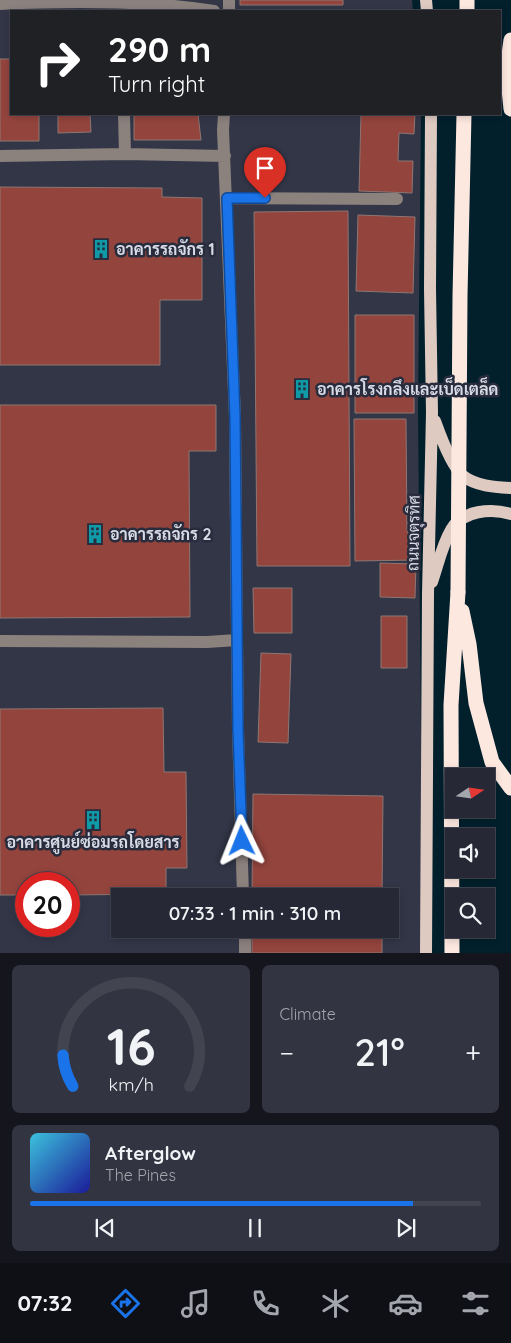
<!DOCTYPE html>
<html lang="en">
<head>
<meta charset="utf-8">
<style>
	body { margin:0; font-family:Quicksand,Sarabun,sans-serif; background:#323441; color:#f1f3f6; height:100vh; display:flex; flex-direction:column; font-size:19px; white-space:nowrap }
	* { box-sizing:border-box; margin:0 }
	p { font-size:16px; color:#a4a6ad }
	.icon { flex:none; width:28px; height:28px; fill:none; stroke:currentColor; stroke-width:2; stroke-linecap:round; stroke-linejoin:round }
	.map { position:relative; height:953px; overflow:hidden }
	.panel { display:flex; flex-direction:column; gap:12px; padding:12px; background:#15161d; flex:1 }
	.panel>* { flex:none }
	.guide { position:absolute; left:10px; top:10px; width:491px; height:105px; border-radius:0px; box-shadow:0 2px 8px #0003,0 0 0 1px #424450; background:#202124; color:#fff; overflow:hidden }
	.needle { width:32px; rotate:77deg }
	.tools { position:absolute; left:445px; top:768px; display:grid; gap:10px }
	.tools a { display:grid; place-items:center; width:50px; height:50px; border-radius:0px; background:#262835; box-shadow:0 2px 8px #0003,0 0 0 1px #424450; font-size:25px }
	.speed { position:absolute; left:15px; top:872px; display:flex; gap:10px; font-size:25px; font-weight:700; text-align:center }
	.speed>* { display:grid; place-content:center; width:65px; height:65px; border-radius:50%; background:#262835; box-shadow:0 2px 8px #0003,0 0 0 1px #424450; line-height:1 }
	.speed .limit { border:8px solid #d22; background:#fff; color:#111 }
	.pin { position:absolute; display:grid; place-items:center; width:42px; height:42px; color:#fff; margin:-51px -21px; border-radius:50% 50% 50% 0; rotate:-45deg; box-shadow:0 0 5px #0007 }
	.pin .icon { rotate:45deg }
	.me { position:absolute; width:55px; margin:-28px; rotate:358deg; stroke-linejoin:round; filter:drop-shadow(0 0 4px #0008) }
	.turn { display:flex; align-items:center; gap:18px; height:105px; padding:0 15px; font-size:22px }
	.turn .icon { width:65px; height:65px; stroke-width:2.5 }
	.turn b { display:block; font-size:35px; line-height:42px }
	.big { font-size:38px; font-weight:600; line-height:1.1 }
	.panel .card { flex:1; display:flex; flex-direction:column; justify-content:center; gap:8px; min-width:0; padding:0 18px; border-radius:8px; background:#323441 }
	.panel .dial { align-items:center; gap:0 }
	.dial svg { height:130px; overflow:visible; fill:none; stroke:#424450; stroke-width:7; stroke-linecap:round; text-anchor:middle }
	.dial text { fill:#f1f3f6; stroke:none }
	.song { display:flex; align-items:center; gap:15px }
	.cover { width:60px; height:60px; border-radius:8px; background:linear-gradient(135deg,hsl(190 70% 55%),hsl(240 70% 35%)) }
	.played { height:5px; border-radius:2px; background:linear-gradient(90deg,#1a73e8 85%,#424450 85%) }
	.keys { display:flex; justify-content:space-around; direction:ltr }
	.heat { display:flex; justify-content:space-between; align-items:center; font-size:28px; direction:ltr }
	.panel .tiles { flex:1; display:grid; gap:12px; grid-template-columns:1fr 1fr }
	.card:last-child { grid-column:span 2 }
	.trip { position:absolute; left:111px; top:888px; width:288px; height:50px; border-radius:0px; background:#262835; box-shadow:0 2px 8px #0003,0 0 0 1px #424450; font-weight:600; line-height:50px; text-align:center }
	.dock { display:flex; height:80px; justify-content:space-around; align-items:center; background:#0f1015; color:#a4a6ad }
	.dock .icon { width:35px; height:35px }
	.dock .current { color:#1a73e8 }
	.dock b { font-size:22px; color:#f1f3f6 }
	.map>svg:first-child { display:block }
	.water { fill:#01202c; fill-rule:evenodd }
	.building { fill:#93443d; stroke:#8f7673 }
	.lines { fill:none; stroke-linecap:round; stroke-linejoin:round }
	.minor { stroke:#8b817d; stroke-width:12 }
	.major { stroke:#dfcac2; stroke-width:12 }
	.highway { stroke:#fde8e0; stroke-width:15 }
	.highway-bridge { stroke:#fde8e0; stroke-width:15 }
	.route-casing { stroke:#114b97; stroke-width:12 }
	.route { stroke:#1a73e8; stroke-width:9 }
	.labels { text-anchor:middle; stroke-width:5; stroke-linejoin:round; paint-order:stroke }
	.poi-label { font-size:16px; font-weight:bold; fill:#d8dbe6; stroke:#282c3c; text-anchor:start }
	.street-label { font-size:16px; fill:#d8dbe6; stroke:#282c3c }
</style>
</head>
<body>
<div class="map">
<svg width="511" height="953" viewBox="0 0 511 953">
	<rect width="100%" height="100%" fill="#323647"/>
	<!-- water -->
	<path class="water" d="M412,0H511V953H423L418,407L421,114H500V11H413ZM454,776H486V809H454ZM454,836H486V869H454ZM454,896H486V929H454Z"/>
	<!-- building -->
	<path class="building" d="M240,0H343V5H240Z
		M0,59H11V114H39V141H0Z
		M58,114H90L91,132L58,133Z
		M134,114H198L201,140H134Z
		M361,114H415L414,134L399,133L398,161H413L412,193L359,191Z
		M0,187L162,188V197L202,198V300H160V365H0Z
		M348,211L350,566H257L254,212Z
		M358,215L415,217L413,293L356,291Z
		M355,315H414V413H355Z
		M0,405H216V451H189L190,617L0,618Z
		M354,419H406L407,532L418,531L419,560L355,561Z
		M380,563L416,564L415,598L380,597Z
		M253,588H292V633H254Z
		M381,616H407V668H381Z
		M261,653L291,654L288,743L258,742Z
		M163,708L164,772H186L187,868H166V894L69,895V884H26V895H0V709Z
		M253,794L383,796L382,896H252Z
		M252,929H382V953H252Z"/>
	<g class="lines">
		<!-- minor -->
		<path class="minor" d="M229,0V11
			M0,4C68,1 147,0 214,11
			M124,114L125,154
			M0,156L125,154L225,156
			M227,198L397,199
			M237,640L238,729L243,896
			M0,641L207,642L237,640L235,417L223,130L224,114
			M245,929V953"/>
		<!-- major -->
		<path class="major" d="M426,0L427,11
			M435,421C440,435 451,466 463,476C476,486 495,487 511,488
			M432,582C438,565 442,545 451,530C462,510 492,508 511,514
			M426,953L428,594L432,413L430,289L431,114"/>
		<!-- highway -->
		<path class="highway" d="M467,11V0
			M511,40L507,69L511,109
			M462,611L469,644L476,703L492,762L511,788
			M452,953L451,705L458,592"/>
		<!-- highway-bridge -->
		<path class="highway-bridge" d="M458,592L460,296L464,114"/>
	</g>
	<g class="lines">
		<!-- route casing -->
		<g class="route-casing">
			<path id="route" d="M242,841L238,730L235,417L227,198H265"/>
		</g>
		<!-- route -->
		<use href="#route" class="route"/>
	</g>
	<!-- icons -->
	<defs>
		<g id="building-bare" transform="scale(1.5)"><path d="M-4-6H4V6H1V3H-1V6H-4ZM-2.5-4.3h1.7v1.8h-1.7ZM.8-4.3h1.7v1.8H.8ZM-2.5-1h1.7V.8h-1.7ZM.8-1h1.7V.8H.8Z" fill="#0f9aa8" stroke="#282c3c" stroke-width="2.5" paint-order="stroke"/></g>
	</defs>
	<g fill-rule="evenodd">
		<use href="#building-bare" x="101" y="249"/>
		<use href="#building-bare" x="302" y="389"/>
		<use href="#building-bare" x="95" y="534"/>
		<use href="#building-bare" x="93" y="820"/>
	</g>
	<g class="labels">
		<!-- poi labels -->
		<g class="poi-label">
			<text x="116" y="255">อาคารรถจักร 1</text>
			<text x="317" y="395">อาคารโรงกลึงและเบ็ดเตล็ด</text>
			<text x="110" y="540">อาคารรถจักร 2</text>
			<text x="93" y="848" text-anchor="middle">อาคารศูนย์ซ่อมรถโดยสาร</text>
		</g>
		<!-- street labels -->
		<g class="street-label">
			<text transform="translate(413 533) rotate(-89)" y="6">ถนนจตุรทิศ</text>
		</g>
	</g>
</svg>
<div class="tools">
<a><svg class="needle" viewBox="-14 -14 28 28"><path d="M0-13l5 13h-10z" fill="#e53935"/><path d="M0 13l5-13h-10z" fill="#a4a6ad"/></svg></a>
<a><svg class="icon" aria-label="sound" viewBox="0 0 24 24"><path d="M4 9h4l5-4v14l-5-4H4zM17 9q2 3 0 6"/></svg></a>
<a><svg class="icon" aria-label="search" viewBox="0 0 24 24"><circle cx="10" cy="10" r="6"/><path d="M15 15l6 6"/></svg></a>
</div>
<div class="speed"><div class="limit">20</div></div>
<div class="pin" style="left:265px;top:198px;background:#d93025"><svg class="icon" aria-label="arrive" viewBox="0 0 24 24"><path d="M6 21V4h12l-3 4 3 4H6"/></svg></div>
<svg class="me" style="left:242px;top:841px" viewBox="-20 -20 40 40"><path d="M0-17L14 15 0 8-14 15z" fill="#1a73e8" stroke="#fff" stroke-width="4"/></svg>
<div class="trip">07:33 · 1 min · 310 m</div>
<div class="guide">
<div class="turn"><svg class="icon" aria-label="right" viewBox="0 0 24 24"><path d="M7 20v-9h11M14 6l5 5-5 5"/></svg><div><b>290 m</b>Turn right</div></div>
</div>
</div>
<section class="panel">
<div class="tiles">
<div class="card dial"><svg viewBox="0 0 100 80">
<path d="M14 69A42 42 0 1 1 86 69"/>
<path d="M14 69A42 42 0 0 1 8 50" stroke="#1a73e8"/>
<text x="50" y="56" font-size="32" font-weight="700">16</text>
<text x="50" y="72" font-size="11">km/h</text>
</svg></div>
<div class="card"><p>Climate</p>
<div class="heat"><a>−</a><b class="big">21°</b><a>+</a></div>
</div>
<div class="card">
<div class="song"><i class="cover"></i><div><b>Afterglow</b><p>The Pines</p></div></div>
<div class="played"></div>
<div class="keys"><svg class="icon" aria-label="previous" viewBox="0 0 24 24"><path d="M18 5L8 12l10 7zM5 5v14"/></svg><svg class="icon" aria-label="pause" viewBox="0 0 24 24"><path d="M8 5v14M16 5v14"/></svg><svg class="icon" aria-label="next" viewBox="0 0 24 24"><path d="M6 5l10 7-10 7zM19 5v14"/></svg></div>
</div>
</div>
</section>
<nav class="dock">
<b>07:32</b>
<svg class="icon current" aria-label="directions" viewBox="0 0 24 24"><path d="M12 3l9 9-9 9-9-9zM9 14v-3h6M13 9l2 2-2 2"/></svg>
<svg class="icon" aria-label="music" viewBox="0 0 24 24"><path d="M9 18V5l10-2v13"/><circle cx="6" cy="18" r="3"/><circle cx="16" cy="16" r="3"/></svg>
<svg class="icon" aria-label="phone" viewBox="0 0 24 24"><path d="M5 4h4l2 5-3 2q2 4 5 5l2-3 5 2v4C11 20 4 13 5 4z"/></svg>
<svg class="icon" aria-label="climate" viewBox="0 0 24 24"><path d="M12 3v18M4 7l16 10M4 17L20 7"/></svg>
<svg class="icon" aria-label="car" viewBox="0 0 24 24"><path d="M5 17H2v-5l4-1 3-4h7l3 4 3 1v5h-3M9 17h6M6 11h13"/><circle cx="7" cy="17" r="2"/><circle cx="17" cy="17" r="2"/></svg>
<svg class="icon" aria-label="filters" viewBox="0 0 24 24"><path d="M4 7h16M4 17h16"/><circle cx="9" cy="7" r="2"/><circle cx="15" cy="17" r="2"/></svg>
</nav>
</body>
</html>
